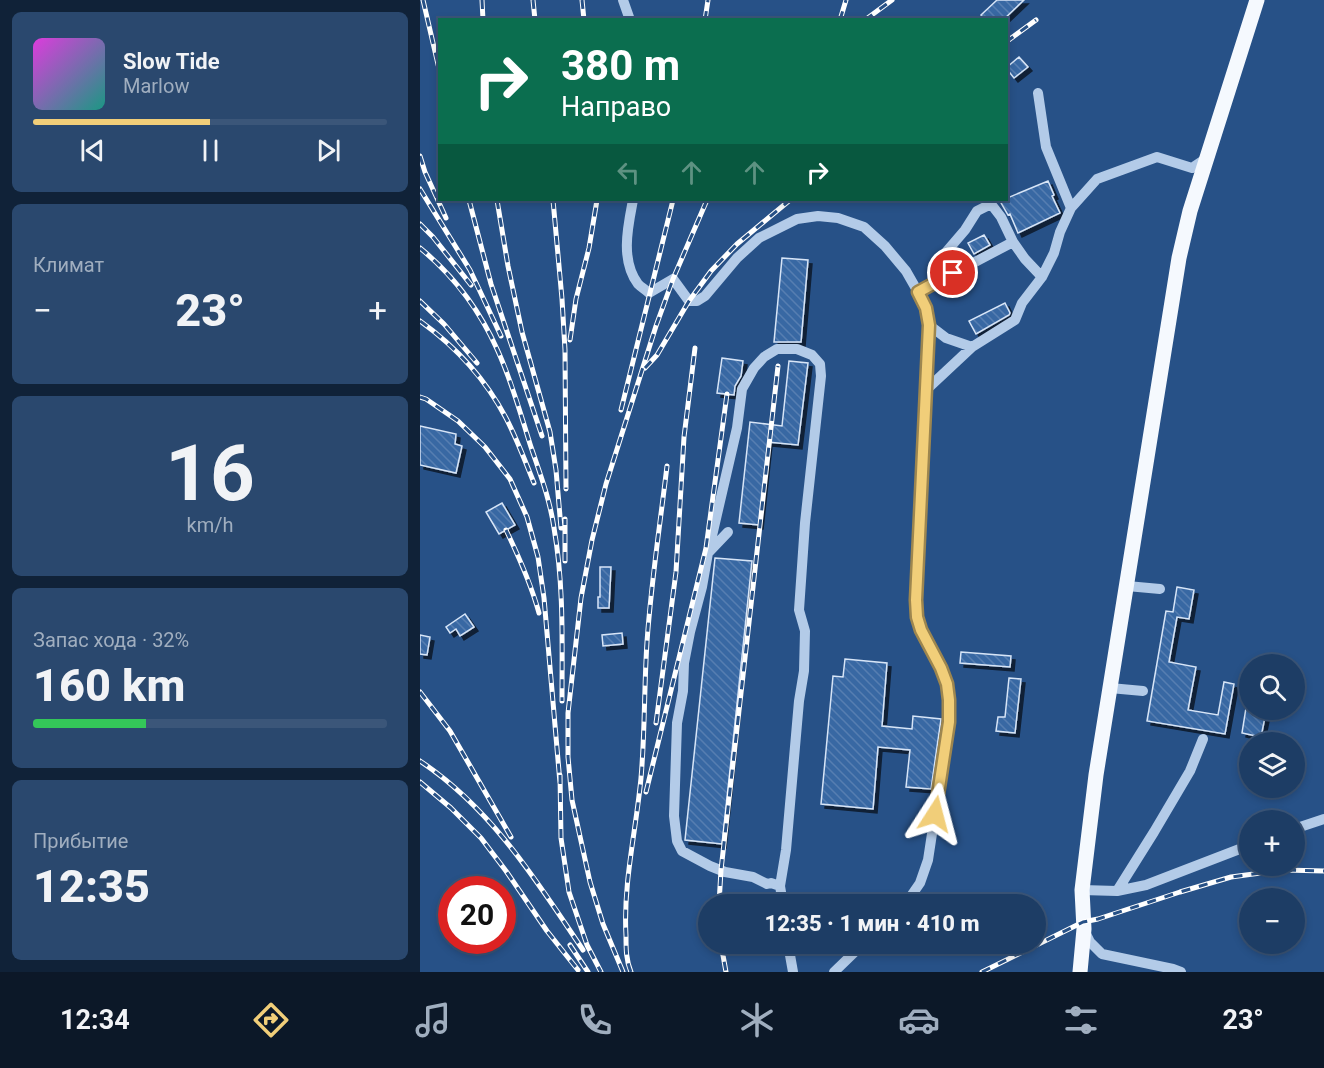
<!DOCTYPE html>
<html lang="ru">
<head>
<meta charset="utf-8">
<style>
	body { margin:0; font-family:Roboto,sans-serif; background:#2a486e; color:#f1f3f6; height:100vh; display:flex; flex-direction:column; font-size:22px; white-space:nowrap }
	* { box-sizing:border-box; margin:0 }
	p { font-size:20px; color:#a0aebf }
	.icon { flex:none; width:33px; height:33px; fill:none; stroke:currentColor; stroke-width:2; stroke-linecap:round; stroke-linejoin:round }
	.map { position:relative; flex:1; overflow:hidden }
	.drawer { display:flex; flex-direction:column; gap:12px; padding:12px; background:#102238; width:420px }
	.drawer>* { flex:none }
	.guide { position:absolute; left:18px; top:18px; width:570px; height:183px; border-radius:0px; box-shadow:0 3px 9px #0003,0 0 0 2px #3b5679; background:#0b6e4f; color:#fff; overflow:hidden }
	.fabs { position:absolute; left:819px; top:654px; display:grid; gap:12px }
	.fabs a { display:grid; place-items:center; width:66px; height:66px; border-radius:50%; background:#1d3d65; box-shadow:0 3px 9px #0003,0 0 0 2px #3b5679; font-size:30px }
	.speed { position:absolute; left:18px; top:876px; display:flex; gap:12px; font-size:30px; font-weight:700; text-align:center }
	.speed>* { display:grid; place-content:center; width:78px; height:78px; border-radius:50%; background:#1d3d65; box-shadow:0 3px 9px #0003,0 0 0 2px #3b5679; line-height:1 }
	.speed .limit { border:9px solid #d22; background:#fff; color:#111 }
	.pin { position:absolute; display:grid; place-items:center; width:51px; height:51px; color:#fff; margin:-26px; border:3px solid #fff; border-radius:50%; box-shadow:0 2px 6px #0007 }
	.me { position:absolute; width:66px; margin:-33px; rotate:9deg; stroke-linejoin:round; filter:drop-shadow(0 0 4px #0008) }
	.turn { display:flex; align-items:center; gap:21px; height:126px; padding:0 24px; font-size:27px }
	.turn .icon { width:78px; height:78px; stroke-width:2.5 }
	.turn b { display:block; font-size:42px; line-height:51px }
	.lanes { display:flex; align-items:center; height:57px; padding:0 24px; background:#0003; justify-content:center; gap:30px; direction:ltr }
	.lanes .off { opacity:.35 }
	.big { font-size:45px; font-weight:800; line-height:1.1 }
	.drawer .tile { flex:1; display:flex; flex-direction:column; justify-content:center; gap:9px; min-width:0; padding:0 21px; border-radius:9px; background:#2a486e }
	.drawer .dial { align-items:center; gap:0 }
	.dial b { font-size:78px; line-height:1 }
	.song { display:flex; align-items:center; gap:18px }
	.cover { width:72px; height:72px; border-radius:9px; background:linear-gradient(135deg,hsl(300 70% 55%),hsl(170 70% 35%)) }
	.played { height:6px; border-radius:3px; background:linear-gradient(90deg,#f1ce79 50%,#3b5679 50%) }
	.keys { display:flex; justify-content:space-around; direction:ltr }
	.heat { display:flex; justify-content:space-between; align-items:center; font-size:33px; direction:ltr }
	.charge { height:9px; border-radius:4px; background:linear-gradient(90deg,#34c759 32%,#3b5679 0) }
	.trip { position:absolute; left:278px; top:894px; width:348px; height:60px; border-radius:30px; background:#1d3d65; box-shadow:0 3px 9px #0003,0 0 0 2px #3b5679; font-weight:800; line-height:60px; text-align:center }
	.menu { display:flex; height:96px; justify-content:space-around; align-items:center; background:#0c1828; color:#a0aebf }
	.menu .icon { width:42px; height:42px }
	.menu .selected { color:#f1ce79 }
	.menu b { font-size:27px; color:#f1f3f6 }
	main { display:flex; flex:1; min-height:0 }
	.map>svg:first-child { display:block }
	.building { fill:url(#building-back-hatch); stroke:#d7e5f7; stroke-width:1.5; filter:url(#shadow) }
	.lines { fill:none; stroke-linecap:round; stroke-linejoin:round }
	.minor { stroke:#b3cbe8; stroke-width:10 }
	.major { stroke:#f5f9fe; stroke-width:15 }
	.rail-casing { stroke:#fff; stroke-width:5 }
	.rail { stroke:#275187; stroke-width:3; stroke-dasharray:9; stroke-linecap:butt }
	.route-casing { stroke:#9d864f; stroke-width:15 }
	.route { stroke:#f1ce79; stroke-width:10 }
</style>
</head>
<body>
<main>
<section class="drawer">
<div class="tile">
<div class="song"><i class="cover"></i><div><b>Slow Tide</b><p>Marlow</p></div></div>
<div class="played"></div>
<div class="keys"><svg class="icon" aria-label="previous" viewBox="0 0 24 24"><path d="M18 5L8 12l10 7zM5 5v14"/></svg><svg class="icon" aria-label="pause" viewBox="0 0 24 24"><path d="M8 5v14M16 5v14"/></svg><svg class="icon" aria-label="next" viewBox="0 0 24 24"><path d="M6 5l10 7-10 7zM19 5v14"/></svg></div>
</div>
<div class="tile"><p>Климат</p>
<div class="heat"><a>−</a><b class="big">23°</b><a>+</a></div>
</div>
<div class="tile dial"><b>16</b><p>km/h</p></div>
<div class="tile"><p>Запас хода · 32%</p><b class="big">160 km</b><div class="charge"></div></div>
<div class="tile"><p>Прибытие</p><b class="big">12:35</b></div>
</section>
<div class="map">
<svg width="904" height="972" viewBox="0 0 904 972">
	<defs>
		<pattern id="building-back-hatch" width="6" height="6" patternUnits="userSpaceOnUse" patternTransform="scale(1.5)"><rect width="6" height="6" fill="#3867a3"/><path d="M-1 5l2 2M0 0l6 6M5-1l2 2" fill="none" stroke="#567eb1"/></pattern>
		<filter id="shadow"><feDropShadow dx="4" dy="4" stdDeviation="0" flood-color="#0009"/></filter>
	</defs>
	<rect width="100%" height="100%" fill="#275187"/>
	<!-- building -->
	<path class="building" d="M577,0H604L583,20H566L561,15Z
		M599,57L608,67L594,78L586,68Z
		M628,181L634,195L632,196L640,213L598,233L590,214L588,215L580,201Z
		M564,235L570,245L554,254L548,243Z
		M362,258L388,260L381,342H354Z
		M585,303L590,313L589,315L556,334L549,321Z
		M302,358L323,361L321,376L315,386L314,395L297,393Z
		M369,361L388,363L378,445L348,442L339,525L319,523L330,422L362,426Z
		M0,426L36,434L35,444L42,446L36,473L0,465Z
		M82,503L95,525L79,534L66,512Z
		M295,558L332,561L313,742L302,844L265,840Z
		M180,567H191L189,608H178V597H180Z
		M757,587L774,590L769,619L757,617L749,662L776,667L768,710L798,715L804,682L814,684L805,734L727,721L746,611L753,612Z
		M45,614L54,627L40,636L36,629L30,633L26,627Z
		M202,633L203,644L183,646L182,635Z
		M0,635L10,637L7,655L0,654Z
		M541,652L591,656L590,667L540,663Z
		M425,659L467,663L462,726L492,729L493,716L521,719L511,789L486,787L490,750L458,747L453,809L401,804L413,676L423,677Z
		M589,678L601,679L595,733L576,731L578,717H585Z
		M826,708L846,712L841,737L822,733Z"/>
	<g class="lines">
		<!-- minor -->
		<path class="minor" d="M203,0L210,20
			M618,93L626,147L651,208
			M213,200C208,226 200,260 218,284C221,287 226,290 229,293L253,279L269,301H277L285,296L317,258L339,238L377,219L398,216L418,218L444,227L465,246L486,271L498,292L505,308L509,325L508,348L496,600C496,610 497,619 500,628C507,648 521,664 527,684C530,696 529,709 529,722L508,860L500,883L491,896L482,904
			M513,283L518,267L527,251L545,230L557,211L571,204L581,217L593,242
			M498,292L593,242L605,259L622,277
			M509,325L526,338L552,347
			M506,390L552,347L595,320L602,303L622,277L634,253L640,232L651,208L677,179L737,157L772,168L787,158
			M308,532L288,553L282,587L270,632L264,663L263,691L257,723L254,816L257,841L262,851L290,866L305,872L333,877L347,884L351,883L360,886L363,904
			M288,553L317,428L322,389L334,368L344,357L357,349H377L392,355L400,364L401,376L385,523L379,610L385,631L384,671L379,701L366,850L360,886
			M707,586L740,589
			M690,688L723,691
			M874,829L904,819
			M662,890L697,891L726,885L830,845
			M697,891L734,832L770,771L783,739
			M664,930L670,942L682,954L753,969L761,972
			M368,944L373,972
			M414,972L443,944"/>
		<!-- major -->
		<path class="major" d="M660,972L664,929L662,890L676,775L759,258L770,211L837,0"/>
		<!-- rail casing -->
		<g class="rail-casing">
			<path id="rail" d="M3,0L20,73
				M62,0L63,20
				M113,0L115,20
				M162,0L164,20
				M285,20L288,0
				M420,20L426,0
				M445,20L472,0
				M586,42L616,20
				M0,156L5,172L26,218
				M0,189L50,270L81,336
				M49,200L71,284L122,436
				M77,200L88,266L102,332L130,432L136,470L141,528
				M133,200L142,299L145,350L146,489
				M0,224L13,237L51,285
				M0,248C33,275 60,311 77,349C91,379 100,412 110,444C119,471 130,499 134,528C144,585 142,643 142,701
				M0,301L24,324L57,363
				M0,321C35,346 66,380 86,418C97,439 105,461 114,483
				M150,340L156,299L169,248L177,200
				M225,368L237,355L269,301L291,271L317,244L370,200
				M0,397L6,399L38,421L65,447L90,479L107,517L118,557L124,598L140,783
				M201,410L253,200
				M86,530C99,557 111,584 119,613
				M145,561V519
				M0,692L30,731L91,837
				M236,723L256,572L264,437L275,348
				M0,761C71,808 116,880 163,950
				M140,775L141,838L149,892L167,945L181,972
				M0,782L31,808L61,838L86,871L127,931L158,970
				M226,792L286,548L307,394
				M299,904L301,870L358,366
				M301,944L306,972
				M150,945L168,972
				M203,972L183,924L170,882L152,800L148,757V713L161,598L172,540L186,484L236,326L253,279L287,200
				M211,972C206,960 206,949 206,936C203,883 216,831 221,778C225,733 224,688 227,642C231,583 240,525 247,466
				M562,972L663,922L678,919L760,892L811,877L864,870L904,871"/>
		</g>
		<!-- rail -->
		<use href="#rail" class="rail"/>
	</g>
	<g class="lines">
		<!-- route casing -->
		<g class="route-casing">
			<path id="route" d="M515,814L529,722V700L527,684L521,668L501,630L497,617L496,600L509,325L506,308L498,292L533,273"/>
		</g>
		<!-- route -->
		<use href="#route" class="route"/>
	</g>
</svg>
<div class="fabs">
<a><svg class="icon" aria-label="search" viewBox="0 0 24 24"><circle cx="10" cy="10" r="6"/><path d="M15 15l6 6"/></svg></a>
<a><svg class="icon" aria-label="layers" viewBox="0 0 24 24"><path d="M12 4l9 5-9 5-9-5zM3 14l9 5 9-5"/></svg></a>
<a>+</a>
<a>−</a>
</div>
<div class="speed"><div class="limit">20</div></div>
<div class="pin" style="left:533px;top:273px;background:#d93025"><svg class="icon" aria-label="arrive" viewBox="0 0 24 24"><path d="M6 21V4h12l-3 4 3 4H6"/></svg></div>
<svg class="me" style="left:515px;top:814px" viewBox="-20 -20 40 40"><path d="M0-17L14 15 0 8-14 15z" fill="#f1ce79" stroke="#fff" stroke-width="4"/></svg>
<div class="trip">12:35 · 1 мин · 410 m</div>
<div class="guide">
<div class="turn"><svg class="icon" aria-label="right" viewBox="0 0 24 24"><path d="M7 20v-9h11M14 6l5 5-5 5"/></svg><div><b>380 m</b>Направо</div></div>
<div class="lanes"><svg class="icon off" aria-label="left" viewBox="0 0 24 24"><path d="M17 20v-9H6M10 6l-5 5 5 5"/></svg><svg class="icon off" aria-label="ahead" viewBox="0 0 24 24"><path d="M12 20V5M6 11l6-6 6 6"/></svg><svg class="icon off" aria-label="ahead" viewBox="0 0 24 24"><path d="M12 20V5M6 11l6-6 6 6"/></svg><svg class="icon" aria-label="right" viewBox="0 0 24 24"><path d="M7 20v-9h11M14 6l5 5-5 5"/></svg></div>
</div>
</div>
</main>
<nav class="menu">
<b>12:34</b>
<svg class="icon selected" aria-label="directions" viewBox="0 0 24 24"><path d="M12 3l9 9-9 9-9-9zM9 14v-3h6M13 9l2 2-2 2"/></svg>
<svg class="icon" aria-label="music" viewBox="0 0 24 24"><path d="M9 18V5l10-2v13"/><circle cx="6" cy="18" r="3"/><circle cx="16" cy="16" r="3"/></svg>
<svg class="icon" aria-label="phone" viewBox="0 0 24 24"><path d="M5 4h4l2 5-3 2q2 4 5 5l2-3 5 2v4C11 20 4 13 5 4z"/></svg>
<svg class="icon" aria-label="climate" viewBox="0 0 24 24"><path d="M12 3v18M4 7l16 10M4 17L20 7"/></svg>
<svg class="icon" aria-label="car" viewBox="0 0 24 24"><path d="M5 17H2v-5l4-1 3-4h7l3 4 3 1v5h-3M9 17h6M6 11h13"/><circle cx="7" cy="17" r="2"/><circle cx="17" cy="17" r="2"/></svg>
<svg class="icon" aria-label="filters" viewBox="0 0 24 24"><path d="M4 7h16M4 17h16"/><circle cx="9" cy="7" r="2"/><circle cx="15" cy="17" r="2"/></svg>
<b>23°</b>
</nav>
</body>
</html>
